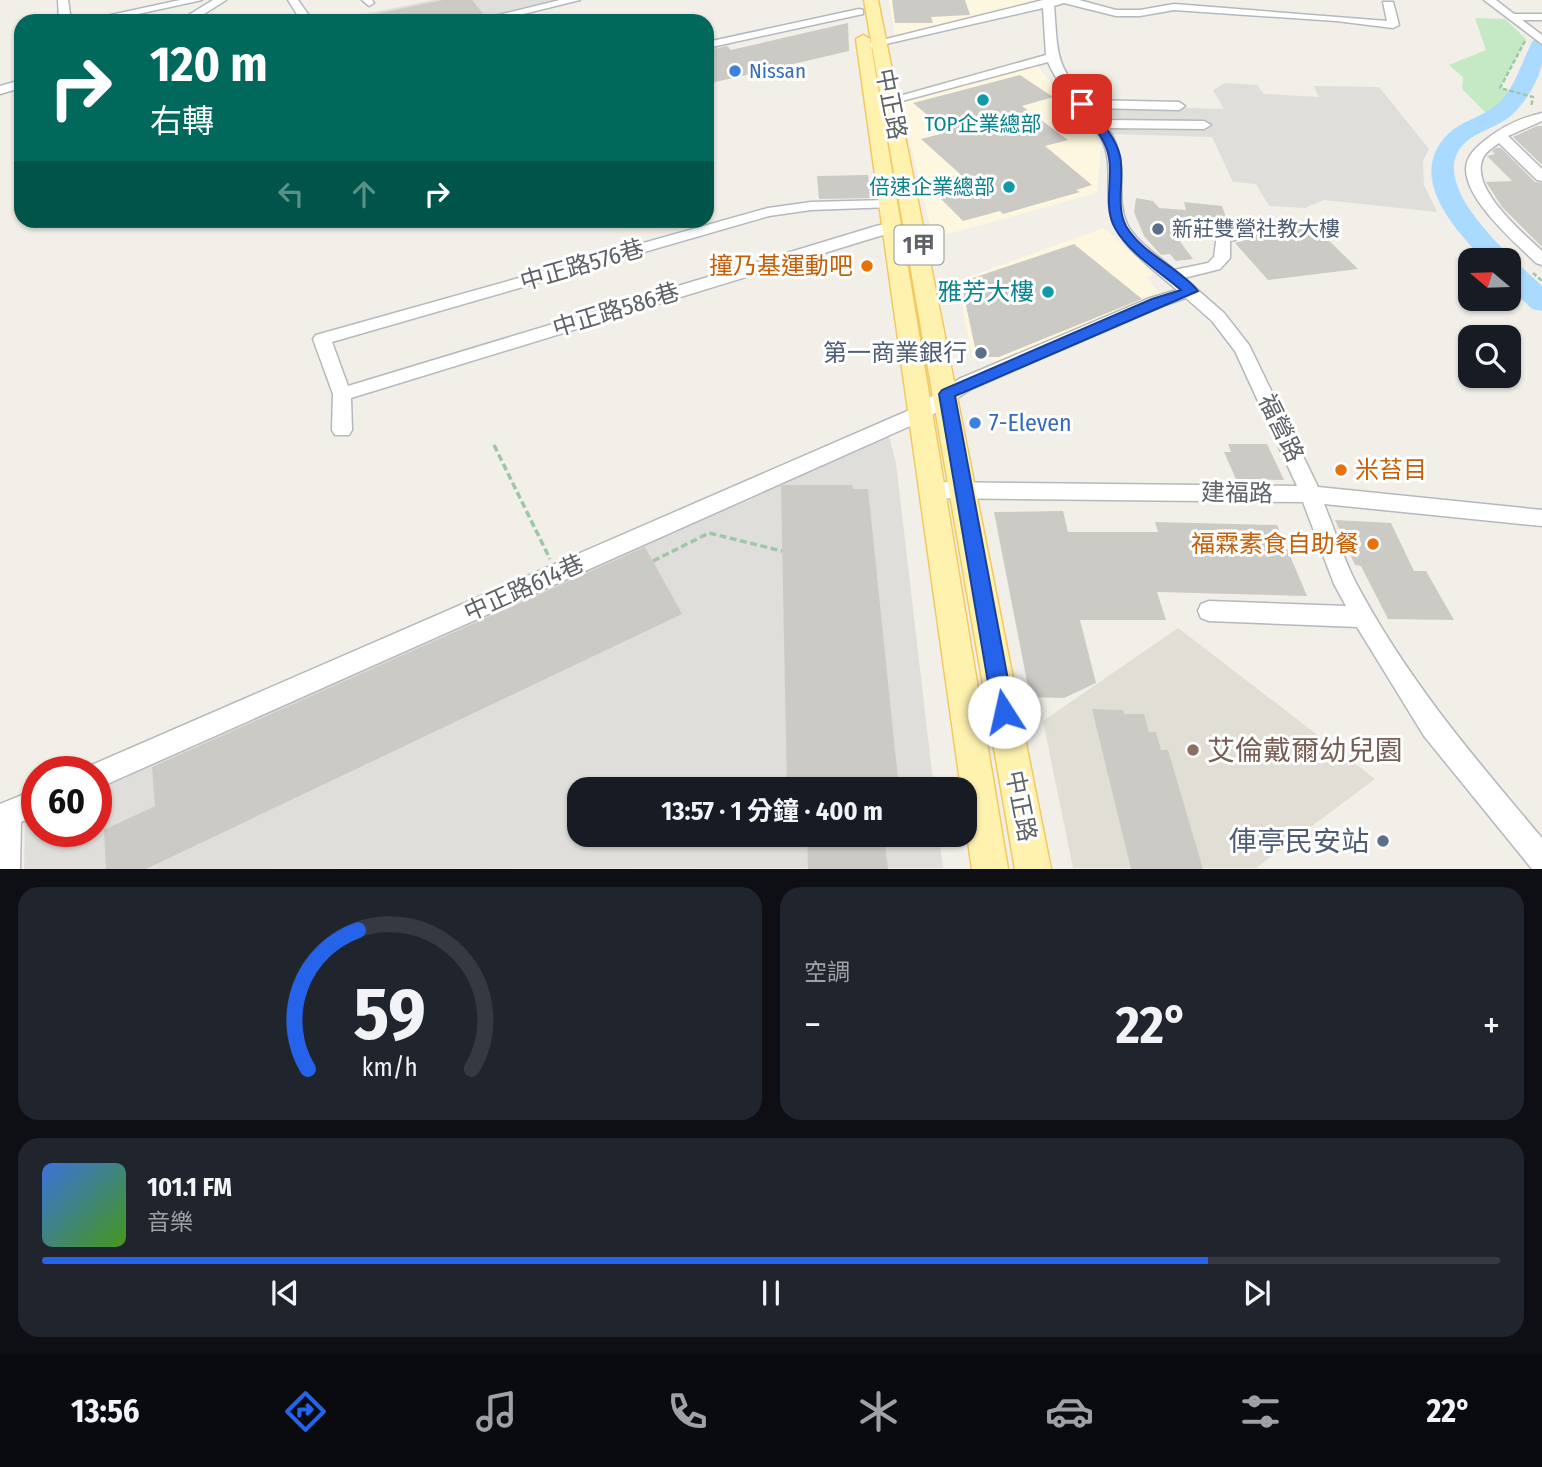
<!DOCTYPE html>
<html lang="zh-TW">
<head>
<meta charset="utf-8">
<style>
	body { margin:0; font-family:"Fira Sans Condensed","Noto Sans TC",sans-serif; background:#20242c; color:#f1f3f6; height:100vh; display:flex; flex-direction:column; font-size:26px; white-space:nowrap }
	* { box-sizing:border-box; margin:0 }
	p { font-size:23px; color:#9ea1a6 }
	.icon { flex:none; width:38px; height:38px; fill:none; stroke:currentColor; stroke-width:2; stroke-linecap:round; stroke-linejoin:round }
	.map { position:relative; height:869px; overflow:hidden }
	.panel { display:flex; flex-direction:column; gap:18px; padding:18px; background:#0d0f14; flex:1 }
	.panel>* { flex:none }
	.hud { position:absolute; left:14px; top:14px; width:700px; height:214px; border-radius:21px; box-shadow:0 2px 5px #0004; background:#00695c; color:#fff; overflow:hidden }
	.needle { width:46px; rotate:289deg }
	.controls { position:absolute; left:1458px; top:248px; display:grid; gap:14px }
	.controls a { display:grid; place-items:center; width:63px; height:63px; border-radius:14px; background:#171b24; box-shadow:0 2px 5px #0004; font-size:35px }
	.speed { position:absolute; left:21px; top:756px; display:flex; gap:14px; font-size:35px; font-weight:700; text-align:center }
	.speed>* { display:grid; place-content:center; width:91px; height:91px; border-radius:50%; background:#171b24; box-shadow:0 2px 5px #0004; line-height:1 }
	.speed .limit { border:10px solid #d22; background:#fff; color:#111 }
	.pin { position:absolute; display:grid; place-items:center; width:60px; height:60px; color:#fff; margin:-30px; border-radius:14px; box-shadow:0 4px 10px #0006 }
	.me { position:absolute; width:77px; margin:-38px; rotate:350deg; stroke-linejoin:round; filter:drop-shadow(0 0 5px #0008) }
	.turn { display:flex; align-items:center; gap:24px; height:147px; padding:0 21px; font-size:32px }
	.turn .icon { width:91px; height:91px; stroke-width:2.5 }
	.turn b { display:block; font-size:49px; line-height:60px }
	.lanes { display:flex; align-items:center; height:66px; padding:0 21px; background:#0003; justify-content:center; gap:35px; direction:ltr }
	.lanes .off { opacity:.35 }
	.big { font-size:52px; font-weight:700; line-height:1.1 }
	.panel .tile { flex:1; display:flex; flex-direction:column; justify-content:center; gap:10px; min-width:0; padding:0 24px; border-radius:21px; background:#20242c }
	.panel .dial { align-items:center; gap:0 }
	.dial svg { height:182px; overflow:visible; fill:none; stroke:#363941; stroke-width:7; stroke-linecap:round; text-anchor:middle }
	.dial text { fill:#f1f3f6; stroke:none }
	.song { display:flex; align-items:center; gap:21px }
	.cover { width:84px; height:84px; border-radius:10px; background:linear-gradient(135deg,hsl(220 70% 55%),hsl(100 70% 35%)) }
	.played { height:7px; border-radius:4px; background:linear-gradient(90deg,#2563eb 80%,#363941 80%) }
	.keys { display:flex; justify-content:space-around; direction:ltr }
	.heat { display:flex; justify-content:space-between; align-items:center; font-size:38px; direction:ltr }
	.panel .tiles { flex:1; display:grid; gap:18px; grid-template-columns:1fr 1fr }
	.tile:last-child { grid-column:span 2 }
	.trip { position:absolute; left:567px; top:777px; width:410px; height:70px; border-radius:21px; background:#171b24; box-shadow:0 2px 5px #0004; font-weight:700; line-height:70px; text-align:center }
	.dock { display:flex; height:112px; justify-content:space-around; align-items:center; background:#090b0e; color:#9ea1a6 }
	.dock .icon { width:49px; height:49px }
	.dock .active { color:#2563eb }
	.dock b { font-size:32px; color:#f1f3f6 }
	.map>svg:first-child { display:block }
	.commercial { fill:#fef7e0 }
	.industrial { fill:#e0deda }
	.education { fill:#e1ded6 }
	.green { fill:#c5e8c5 }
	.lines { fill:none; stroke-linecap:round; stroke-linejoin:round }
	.river { fill:#aadaff; fill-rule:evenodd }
	.building { fill:#cccac5 }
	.minor-casing { stroke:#b5b8bc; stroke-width:3 }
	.major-casing { stroke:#f2c960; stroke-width:3 }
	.path-far1 { stroke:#9cc7a9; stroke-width:2.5; stroke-dasharray:4.5 2.5; stroke-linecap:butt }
	.path { stroke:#9cc7a9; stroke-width:3.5; stroke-dasharray:7 3.5; stroke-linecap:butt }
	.minor { fill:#fff; fill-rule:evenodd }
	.major { fill:#fff2af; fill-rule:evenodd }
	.route { fill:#2563eb; stroke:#184099; stroke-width:2 }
	.shop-dot { fill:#3f7fe0; stroke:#fff; stroke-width:2.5 }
	.culture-dot { fill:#0f9aa8; stroke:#fff; stroke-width:2.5 }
	.service-dot { fill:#5c6f8a; stroke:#fff; stroke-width:2.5 }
	.food-dot { fill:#e8710a; stroke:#fff; stroke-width:2.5 }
	.education-dot { fill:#8d6e63; stroke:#fff; stroke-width:2.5 }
	.labels { text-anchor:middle; stroke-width:6; stroke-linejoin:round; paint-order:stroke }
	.far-shop-label { font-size:21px; fill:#366cbe; stroke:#fff; text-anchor:start }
	.far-culture-label { font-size:21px; fill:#0d838f; stroke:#fff }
	.far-service-label { font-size:21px; fill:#4e5e75; stroke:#fff; text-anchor:start }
	.shield { fill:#fff; stroke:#8f9295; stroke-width:2 }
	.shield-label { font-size:23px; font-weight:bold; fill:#5f6368 }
	.street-label { font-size:24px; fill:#5f6368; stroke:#fff }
	.food-label { font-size:24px; fill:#c56008; stroke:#fff; text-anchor:end }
	.culture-label { font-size:24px; fill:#0d838f; stroke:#fff; text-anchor:end }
	.service-label { font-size:24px; fill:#4e5e75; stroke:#fff; text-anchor:end }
	.shop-label { font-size:24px; fill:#366cbe; stroke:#fff; text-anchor:start }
	.near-education-label { font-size:28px; fill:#785e54; stroke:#fff; text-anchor:start }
	.near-service-label { font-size:28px; fill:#4e5e75; stroke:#fff; text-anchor:end }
</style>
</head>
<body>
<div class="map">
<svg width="1542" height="869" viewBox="0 0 1542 869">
	<rect width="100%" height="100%" fill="#f1efe8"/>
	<!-- commercial -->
	<path class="commercial" d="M889,0H1041L1042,2L895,35Z
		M1035,63L1101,145L1097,193L933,238L900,100Z
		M1104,228L1155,274L1146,278L1161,294L1004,360L973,359L957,281Z"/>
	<!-- industrial -->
	<path class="industrial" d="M433,0H560L465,21H369L365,14Z
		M1225,83L1257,85L1264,94L1319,97L1314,86L1379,87L1429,149L1423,161L1424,185L1437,212L1324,200L1305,208L1269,206L1256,184L1233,182L1212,137L1113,134L1091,105L1224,109L1213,90Z
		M889,436L896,463L934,789H579V835H939L943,868L24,869L25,810L37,805V831H96V779Z"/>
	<!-- education -->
	<path class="education" d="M1178,628L1375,779L1256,868H1073L1043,721Z"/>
	<!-- green -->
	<path class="green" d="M1475,18L1505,19L1526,39L1500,88L1513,92L1508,102L1490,117L1462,89L1463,77L1449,65L1486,50Z"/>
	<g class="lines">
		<!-- river -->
		<path class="river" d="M1542,36C1542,45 1542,54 1542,63C1539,82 1521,110 1505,120C1493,128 1478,132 1467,141C1419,181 1516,261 1542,286V311L1532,309L1508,285V261H1485C1453,228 1406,176 1448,134C1462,120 1484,117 1499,103C1515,87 1522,62 1532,42L1535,38Z"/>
	</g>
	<!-- building -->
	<path class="building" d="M443,0H472L484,15L457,21H376V14Z
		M892,0H965L970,15L931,17L933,23H895Z
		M848,23L849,51L707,84V50L727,46L731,50Z
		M1020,75L1053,97L1022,106L1068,140L1045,146L1092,185L1076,190L1080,192L1003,214L1000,211L963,221L934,192L938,191L928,182L960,174L921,139L948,132L913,103Z
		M1537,126H1542V165L1513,137Z
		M1496,148H1501L1535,182L1542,183V247L1502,207L1486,182L1512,181L1487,156L1495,154L1492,151Z
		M868,175L872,198L819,199L817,176Z
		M1136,198L1153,201L1159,208L1186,210L1184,202L1222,206L1230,229L1219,232L1170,228L1193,259L1176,261L1170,254L1161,255L1144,236L1134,212Z
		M1314,226L1358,269L1268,280L1235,243L1278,231Z
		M1074,244L1142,299L999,357H977L961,282Z
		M1228,444H1267L1284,480L1236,479L1224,452H1231Z
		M784,485H852L853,489H868L899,789H787L781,486Z
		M1063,511L1068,532H1158L1155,522L1277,525L1307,596L1157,592L1166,620H1080L1096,683L1064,698L1030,697L994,512Z
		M1335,520L1391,523L1414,571H1426L1454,620L1388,619L1361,566L1355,565Z
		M645,547L682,614L146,869H106L104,830L155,806L152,767Z
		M1092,709L1123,710L1124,714H1144L1149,732H1156L1161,750H1168L1203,869H1131Z
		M807,835H884L888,869H808Z"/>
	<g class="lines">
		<!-- minor casing -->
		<g class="minor-casing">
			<path id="minor" d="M58,0H68L71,21H59Z
				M180,0H202L106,21H83Z
				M213,0H226L193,21H179Z
				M288,0H298L310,17L308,19H300Z
				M362,0H372L374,3L369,6Z
				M560,0H580L495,21H474Z
				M1043,0H1079L1116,10H1140L1174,4L1387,21L1383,2H1393L1399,25L1393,28L1336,21L1174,10L1140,16H1116L1064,3L1054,6C1058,52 1054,63 1086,100L1179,102L1185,106L1179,110L1093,108L1103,120L1204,121L1211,125L1204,129L1108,128C1132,166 1113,191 1127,224C1135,241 1160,257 1174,270L1208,263L1214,257L1217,235L1263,224L1268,226L1271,229L1268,232L1230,241V258L1220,269L1184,278L1224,313L1249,345L1318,487L1542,510V526L1324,504C1335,530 1343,558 1356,583C1407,679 1472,755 1542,838V869H1532L1424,736L1357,627L1209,621L1201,618L1198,611L1201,604L1209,601L1346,606L1334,584L1303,502L930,498L923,496L920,490L923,484L930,482L1297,486L1235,351L1212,321L1186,298L1162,306L971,389L926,419L96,789V772H85L87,767L912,409L959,379L1150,298L1177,290C1151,267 1111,241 1109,204C1107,183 1112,160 1102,140C1087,111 1061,93 1048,62L891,104L885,100L1046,55L1043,8L864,49L858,46Z
				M1484,0H1496L1514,14H1542V20H1522L1542,35V44Z
				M859,9L863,10V14L707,48V42Z
				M21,80V88L0,94V86Z
				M1542,113V121L1508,136L1542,169V181L1537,180L1499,143C1494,147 1486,151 1483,158C1469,188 1522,232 1542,251V265L1536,263C1515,242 1465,200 1466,168C1467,154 1478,146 1488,138C1505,125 1521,118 1542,113Z
				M887,200L892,201L894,204L892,207L811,210L769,216L332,342L348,386L876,226L891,223L899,228L896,231L351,398L352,430L349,435H335L332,430L333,394L313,339L316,335L768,208L811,202Z
				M37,789V816L21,822L20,869H0V804Z"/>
		</g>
		<!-- major casing -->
		<g class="major-casing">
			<path id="major" d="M864,0H878L1051,869H1015Z
				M863,35L870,39L1008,869H972L964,814V789H961L856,39Z"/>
		</g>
		<!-- path-far1 -->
		<path class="path-far1" d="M1525,41L1500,88L1533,97L1531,107
			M1533,273L1542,281"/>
		<!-- path -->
		<path class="path" d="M494,445L550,559
			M653,561L709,533L782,551"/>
		<!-- minor -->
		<use href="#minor" class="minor"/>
		<!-- major -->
		<use href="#major" class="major"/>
	</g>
	<!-- route -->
	<path class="route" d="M1078,102H1085C1098,118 1115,135 1120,156C1125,178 1115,205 1126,226C1142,254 1179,267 1198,291L955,396L1014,712L1011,719L1004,722L996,719L993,712L939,394L942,390L1152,299L1181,290C1160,272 1129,253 1115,228C1103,207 1113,180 1109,158C1106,137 1088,121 1076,104Z"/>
	<!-- markers -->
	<g class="shop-dot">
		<circle cx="735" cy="71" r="7"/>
		<circle cx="975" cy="423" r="7"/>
	</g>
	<g class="culture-dot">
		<circle cx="983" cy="100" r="7"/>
		<circle cx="1009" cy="187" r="7"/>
		<circle cx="1048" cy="292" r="7"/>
	</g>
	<g class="service-dot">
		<circle cx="1158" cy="229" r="7"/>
		<circle cx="981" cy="353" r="7"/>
		<circle cx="1383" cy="841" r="7"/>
	</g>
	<g class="food-dot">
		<circle cx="867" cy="266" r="7"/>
		<circle cx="1341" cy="470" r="7"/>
		<circle cx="1373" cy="544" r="7"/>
	</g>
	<circle class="education-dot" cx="1193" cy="750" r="7"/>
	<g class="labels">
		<!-- far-shop labels -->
		<g class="far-shop-label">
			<text x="749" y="78">Nissan</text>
		</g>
		<!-- far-culture labels -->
		<g class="far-culture-label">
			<text x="983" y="131">TOP企業總部</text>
			<text x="995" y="194" text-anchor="end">倍速企業總部</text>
		</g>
		<!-- far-service labels -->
		<g class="far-service-label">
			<text x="1172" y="236">新莊雙營社教大樓</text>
		</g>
		<!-- shield labels -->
		<rect class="shield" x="894.5" y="225.5" width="49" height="39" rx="5"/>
		<g class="shield-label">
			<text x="919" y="253">1甲</text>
		</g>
		<!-- street labels -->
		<g class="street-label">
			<text transform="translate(891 104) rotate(79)" y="8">中正路</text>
			<text transform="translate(582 265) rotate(-16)" y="8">中正路576巷</text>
			<text transform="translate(616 310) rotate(-17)" y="8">中正路586巷</text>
			<text transform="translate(1281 428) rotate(64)" y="8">福營路</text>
			<text transform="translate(1237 493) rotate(1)" y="8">建福路</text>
			<text transform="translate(524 588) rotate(-24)" y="8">中正路614巷</text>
			<text transform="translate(1021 806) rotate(79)" y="8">中正路</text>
		</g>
		<!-- food labels -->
		<g class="food-label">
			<text x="853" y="274">撞乃基運動吧</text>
			<text x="1355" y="478" text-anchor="start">米苔目</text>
			<text x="1359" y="552">福霖素食自助餐</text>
		</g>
		<!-- culture labels -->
		<g class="culture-label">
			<text x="1034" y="300">雅芳大樓</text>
		</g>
		<!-- service labels -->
		<g class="service-label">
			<text x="967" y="361">第一商業銀行</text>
		</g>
		<!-- shop labels -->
		<g class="shop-label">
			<text x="989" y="431">7-Eleven</text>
		</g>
		<!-- near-education labels -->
		<g class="near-education-label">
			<text x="1207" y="760">艾倫戴爾幼兒園</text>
		</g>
		<!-- near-service labels -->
		<g class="near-service-label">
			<text x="1369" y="851">俥亭民安站</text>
		</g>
	</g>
</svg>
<div class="controls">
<a><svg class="needle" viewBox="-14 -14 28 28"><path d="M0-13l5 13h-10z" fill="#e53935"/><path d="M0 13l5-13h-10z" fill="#9ea1a6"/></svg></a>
<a><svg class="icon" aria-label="search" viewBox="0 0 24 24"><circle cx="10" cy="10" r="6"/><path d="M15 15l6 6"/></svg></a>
</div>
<div class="speed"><div class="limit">60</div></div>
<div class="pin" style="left:1082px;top:104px;background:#d93025"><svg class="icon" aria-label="arrive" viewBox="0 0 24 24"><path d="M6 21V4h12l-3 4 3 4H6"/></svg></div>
<svg class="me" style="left:1004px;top:712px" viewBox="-20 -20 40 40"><circle r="19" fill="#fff"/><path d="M0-13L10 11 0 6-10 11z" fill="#2563eb"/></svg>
<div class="trip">13:57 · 1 分鐘 · 400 m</div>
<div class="hud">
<div class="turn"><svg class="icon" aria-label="right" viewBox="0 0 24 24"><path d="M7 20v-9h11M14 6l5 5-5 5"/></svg><div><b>120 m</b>右轉</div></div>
<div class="lanes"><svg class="icon off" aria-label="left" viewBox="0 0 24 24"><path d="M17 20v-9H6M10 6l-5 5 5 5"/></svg><svg class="icon off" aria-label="ahead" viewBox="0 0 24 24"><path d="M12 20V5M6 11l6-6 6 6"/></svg><svg class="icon" aria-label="right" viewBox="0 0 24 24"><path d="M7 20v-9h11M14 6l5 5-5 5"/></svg></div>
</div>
</div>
<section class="panel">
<div class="tiles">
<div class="tile dial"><svg viewBox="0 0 100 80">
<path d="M14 69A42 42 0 1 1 86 69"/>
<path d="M14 69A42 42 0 0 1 36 8" stroke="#2563eb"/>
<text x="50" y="56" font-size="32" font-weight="700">59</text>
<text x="50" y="72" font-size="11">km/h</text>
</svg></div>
<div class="tile"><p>空調</p>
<div class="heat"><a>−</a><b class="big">22°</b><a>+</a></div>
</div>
<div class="tile">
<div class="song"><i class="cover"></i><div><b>101.1 FM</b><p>音樂</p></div></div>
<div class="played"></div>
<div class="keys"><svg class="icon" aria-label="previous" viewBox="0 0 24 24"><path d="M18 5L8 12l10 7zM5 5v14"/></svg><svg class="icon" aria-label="pause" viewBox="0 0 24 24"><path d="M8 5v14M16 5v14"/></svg><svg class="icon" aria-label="next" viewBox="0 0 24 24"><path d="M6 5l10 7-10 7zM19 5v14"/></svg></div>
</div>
</div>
</section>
<nav class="dock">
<b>13:56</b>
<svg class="icon active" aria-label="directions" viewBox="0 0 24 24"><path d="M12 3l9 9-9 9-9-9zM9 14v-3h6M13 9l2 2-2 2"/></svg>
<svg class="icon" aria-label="music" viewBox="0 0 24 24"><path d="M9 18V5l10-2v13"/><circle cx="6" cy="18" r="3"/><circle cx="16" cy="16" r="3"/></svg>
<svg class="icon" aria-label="phone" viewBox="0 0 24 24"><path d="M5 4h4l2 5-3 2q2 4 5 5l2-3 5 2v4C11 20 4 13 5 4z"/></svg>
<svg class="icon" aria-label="climate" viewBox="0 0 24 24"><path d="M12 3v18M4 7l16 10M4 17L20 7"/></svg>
<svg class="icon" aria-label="car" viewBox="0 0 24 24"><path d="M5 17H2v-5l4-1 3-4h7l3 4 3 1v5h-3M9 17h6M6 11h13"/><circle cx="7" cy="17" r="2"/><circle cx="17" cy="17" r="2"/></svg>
<svg class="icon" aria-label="filters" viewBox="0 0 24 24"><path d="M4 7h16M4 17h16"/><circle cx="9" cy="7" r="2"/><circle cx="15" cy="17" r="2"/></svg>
<b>22°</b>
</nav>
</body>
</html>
